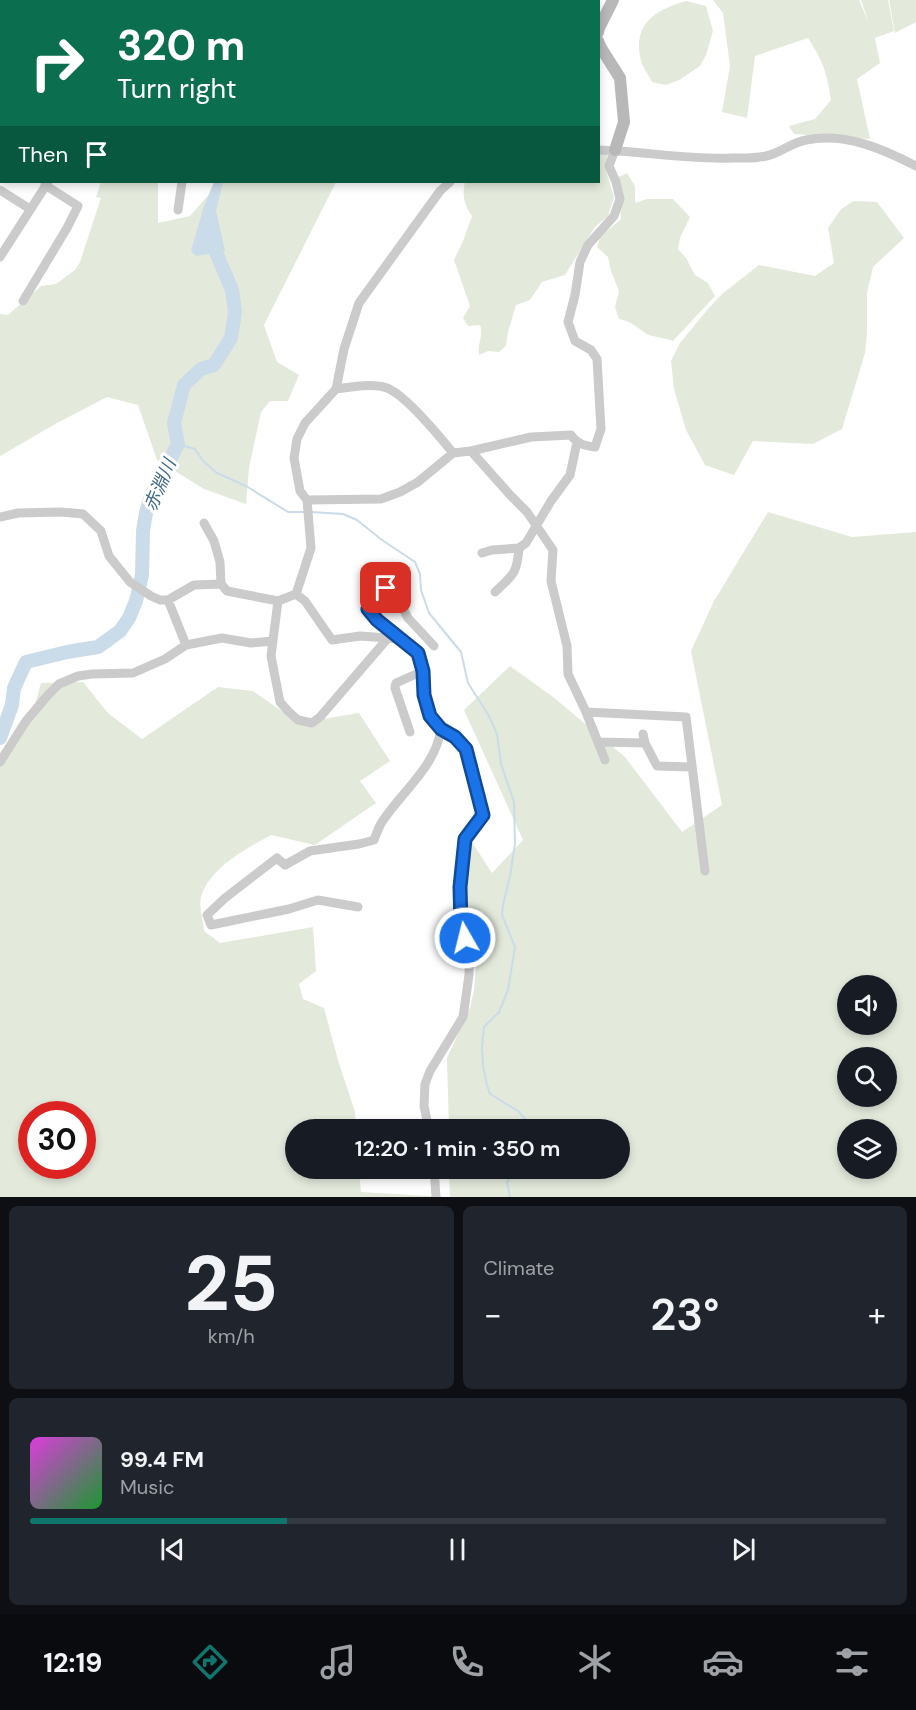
<!DOCTYPE html>
<html lang="en">
<head>
<meta charset="utf-8">
<style>
	body { margin:0; font-family:"DM Sans","Noto Sans JP",sans-serif; background:#20242c; color:#f1f3f6; height:100vh; display:flex; flex-direction:column; font-size:22px; white-space:nowrap }
	* { box-sizing:border-box; margin:0 }
	p { font-size:20px; color:#9ea1a6 }
	.icon { flex:none; width:33px; height:33px; fill:none; stroke:currentColor; stroke-width:2; stroke-linecap:round; stroke-linejoin:round }
	.map { position:relative; height:1197px; overflow:hidden }
	.details { display:flex; flex-direction:column; gap:9px; padding:9px; background:#0d0f14; flex:1 }
	.details>* { flex:none }
	.hud { position:absolute; left:0px; top:0px; width:600px; height:183px; box-shadow:0 3px 9px #0003; background:#0b6e4f; color:#fff; overflow:hidden }
	.fabs { position:absolute; left:837px; top:975px; display:grid; gap:12px }
	.fabs a { display:grid; place-items:center; width:60px; height:60px; border-radius:50%; background:#171b24; box-shadow:0 3px 9px #0003; font-size:30px }
	.speed { position:absolute; left:18px; top:1101px; display:flex; gap:12px; font-size:30px; font-weight:700; text-align:center }
	.speed>* { display:grid; place-content:center; width:78px; height:78px; border-radius:50%; background:#171b24; box-shadow:0 3px 9px #0003; line-height:1 }
	.speed .limit { border:9px solid #d22; background:#fff; color:#111 }
	.pin { position:absolute; display:grid; place-items:center; width:51px; height:51px; color:#fff; margin:-26px; border-radius:12px; box-shadow:0 3px 9px #0006 }
	.me { position:absolute; width:66px; margin:-33px; rotate:352deg; stroke-linejoin:round; filter:drop-shadow(0 0 4px #0008) }
	.turn { display:flex; align-items:center; gap:21px; height:126px; padding:0 18px; font-size:27px }
	.turn .icon { width:78px; height:78px; stroke-width:2.5 }
	.turn b { display:block; font-size:42px; line-height:51px }
	.then { display:flex; align-items:center; height:57px; padding:0 18px; background:#0003; gap:12px; font-size:22px }
	.big { font-size:45px; font-weight:600; line-height:1.1 }
	.details .tile { flex:1; display:flex; flex-direction:column; justify-content:center; gap:9px; min-width:0; padding:0 21px; border-radius:9px; background:#20242c }
	.details .dial { align-items:center; gap:0 }
	.dial b { font-size:78px; line-height:1 }
	.song { display:flex; align-items:center; gap:18px }
	.cover { width:72px; height:72px; border-radius:9px; background:linear-gradient(135deg,hsl(300 70% 55%),hsl(130 70% 35%)) }
	.played { height:6px; border-radius:3px; background:linear-gradient(90deg,#0f766e 30%,#363941 30%) }
	.keys { display:flex; justify-content:space-around; direction:ltr }
	.heat { display:flex; justify-content:space-between; align-items:center; font-size:33px; direction:ltr }
	.details .tiles { flex:1; display:grid; gap:9px; grid-template-columns:1fr 1fr }
	.tile:last-child { grid-column:span 2 }
	.trip { position:absolute; left:285px; top:1119px; width:345px; height:60px; border-radius:30px; background:#171b24; box-shadow:0 3px 9px #0003; font-weight:600; line-height:60px; text-align:center }
	.tabs { display:flex; height:96px; justify-content:space-around; align-items:center; background:#090b0e; color:#9ea1a6 }
	.tabs .icon { width:42px; height:42px }
	.tabs .on { color:#0f766e }
	.tabs b { font-size:27px; color:#f1f3f6 }
	.map>svg:first-child { display:block }
	.green { fill:#e3eadc; fill-rule:evenodd }
	.water { fill:#cadbe9 }
	.lines { fill:none; stroke-linecap:round; stroke-linejoin:round }
	.stream { stroke:#cadbe9; stroke-width:2 }
	.river { stroke:#cadbe9; stroke-width:14 }
	.street { stroke:#cbcbcb; stroke-width:9 }
	.secondary { stroke:#b8b8b8; stroke-width:12 }
	.route-casing { stroke:#114b97; stroke-width:15 }
	.route { stroke:#1a73e8; stroke-width:10 }
	.labels { text-anchor:middle; stroke-width:6; stroke-linejoin:round; paint-order:stroke }
	.water-label { font-size:18px; font-style:italic; fill:#416b8a; stroke:#fff }
</style>
</head>
<body>
<div class="map">
<svg width="916" height="1197" viewBox="0 0 916 1197">
	<rect width="100%" height="100%" fill="#fff"/>
	<!-- green -->
	<path class="green" d="M713,0H859L869,23L861,0H888L894,31L875,38L880,63L857,79L870,139L794,134L789,126L815,119L831,100C827,73 823,61 808,38L755,56L747,118L722,112L730,66L723,13Z
		M889,0H916V22L895,33Z
		M686,1L706,6L713,31L706,55L700,66L679,80L666,85L652,82C649,75 643,68 641,61C632,25 654,10 686,1Z
		M608,152L606,170L614,197L608,216L595,227L565,275L542,282L530,300L516,305L508,332L506,346L499,352L488,351L479,355C477,343 484,335 480,325L468,326L463,318L470,306L454,260L463,241L472,216C464,205 462,195 465,182H598L599,153Z
		M627,173L635,186V203L647,199H673L690,217L680,238L678,249L686,258L695,275L708,283L715,296L673,341C665,338 655,337 649,335C636,328 636,323 619,319L615,307L619,291L611,271L608,257L597,247L600,237L621,219L618,177Z
		M101,182H158V223L190,216L220,182H336L264,325L277,362L299,375L288,401H270L261,412L249,468L246,504L204,489L157,460L138,405L107,397L57,423L0,456V314L8,315L41,286L56,284L75,270L80,262L101,198L96,197Z
		M854,201L877,202L904,238L873,267L867,293V333L865,353L842,429L813,444L753,441L734,475L705,465L686,430L674,389L671,361L680,343L708,309L722,294L759,265L815,276L834,263L828,228L841,209Z
		M768,512L852,537L916,532V1197H450L449,1169L620,1168V1130L449,1129L447,1058L470,1008L474,990L477,952L465,920L470,839L492,873L523,840L464,710L510,666L553,697L625,757L682,832L722,805L691,651L714,601ZM848,986H886V1024H848ZM848,1058H886V1096H848ZM848,1130H886V1168H848Z
		M83,682L108,713L142,739L218,687L253,691L299,723L359,713L390,761L360,781L376,803L315,845L271,835C247,848 209,868 201,897C199,907 203,921 204,931L220,943L313,927L316,971L299,984L303,999L324,1008L338,1060L355,1112L356,1129L296,1130V1168L359,1169L361,1192L446,1197H0V753L30,723L41,683ZM32,1114H82V1166H32Z"/>
	<!-- water -->
	<path class="water" d="M214,182H223L216,211L225,251L196,256L191,251L204,206Z"/>
	<g class="lines">
		<!-- stream -->
		<path class="stream" d="M178,444L195,449L203,461L217,473L246,486L288,512H305
			M311,512L343,514L357,520L382,540L415,562L420,574L421,590L429,613L461,652L468,683L489,716L497,734L501,764L514,802L515,844L510,876L503,905L502,915L515,947L508,990L499,1012L484,1027L482,1047L483,1066L487,1085L490,1094L518,1111L527,1121L530,1130
			M510,1197L507,1182L516,1168"/>
		<!-- river -->
		<path class="river" d="M0,738L12,705L14,688L26,662L67,652L98,647L120,631L129,618L136,601L142,575L143,531L146,513L151,496L178,444L174,423L184,385L201,369L214,365L231,338L235,312L232,290L215,250L214,237"/>
		<!-- street -->
		<path class="street" d="M325,0V2
			M145,2L146,0
			M241,2L242,0
			M286,2V0
			M351,2L352,0
			M492,2V0
			M0,33L2,29
			M0,137H2
			M0,144L2,145
			M598,150C643,151 687,160 732,158C745,158 760,159 773,154C784,150 794,142 806,140C845,132 883,149 916,166
			M0,190L30,209
			M178,210L182,182
			M0,257L48,182
			M23,301L67,228L78,206L45,185
			M336,389C350,387 373,383 387,388C406,395 440,437 453,453L471,451L511,496L527,512L553,550L551,581L567,646L568,674L586,712L605,760
			M471,451L531,437L571,435C577,444 585,446 595,447L601,429L597,359L591,350L575,341L568,322L575,295L580,262L588,245L614,216L620,199L616,182L609,166L615,150
			M307,500L381,499L400,492L418,482L453,453
			M0,517L18,513L61,512L83,514L101,531L109,556L130,582L151,596L160,600H168L194,585L221,584
			M204,523L214,541L220,562L221,584L227,591L278,601L296,594L311,548L307,500L300,491L294,458L297,439L305,423L336,389L344,349L359,303L440,191L450,182
			M482,553L492,550L519,548L526,543L551,501L570,475L577,442
			M495,592C513,575 517,574 519,548
			M296,594L305,601L332,640L360,636L388,638
			M168,600L186,645
			M278,601L271,656L280,702L288,711L298,720L312,723L320,717L388,638C438,641 413,689 431,718C440,731 457,735 465,748C469,755 470,767 472,775C475,789 481,801 483,815L465,839L460,887L461,925L469,952V975L463,1017L430,1071L425,1084L424,1106L429,1130
			M401,640L377,619L368,609L376,591L386,588L394,592L408,618L434,646
			M586,712L686,717L705,871
			M410,732L395,688L396,683L423,671
			M643,734L645,743L657,766L692,767
			M599,742L645,743
			M0,762L26,721L48,695L59,684L78,676L92,674L133,673L165,659L186,645L222,638L251,643L273,641
			M358,907L318,900L289,909L211,925L207,915L225,898L277,858L285,865L310,851L359,844L374,840C377,833 379,825 384,819C404,790 436,765 441,729
			M434,1168L436,1197"/>
		<!-- secondary -->
		<path class="secondary" d="M598,32L599,28L613,0
			M598,41L601,48L620,78L624,122L615,150"/>
	</g>
	<g class="lines">
		<!-- route casing -->
		<g class="route-casing">
			<path id="route" d="M386,588L376,591L368,609L377,620L418,653L423,671L424,695L430,716L441,729L455,737L466,749L483,815L465,839L460,887L461,925L465,938"/>
		</g>
		<!-- route -->
		<use href="#route" class="route"/>
	</g>
	<g class="labels">
		<!-- water labels -->
		<g class="water-label">
			<text transform="translate(160 485) rotate(-67)" y="6">赤淵川</text>
		</g>
	</g>
</svg>
<div class="fabs">
<a><svg class="icon" aria-label="sound" viewBox="0 0 24 24"><path d="M4 9h4l5-4v14l-5-4H4zM17 9q2 3 0 6"/></svg></a>
<a><svg class="icon" aria-label="search" viewBox="0 0 24 24"><circle cx="10" cy="10" r="6"/><path d="M15 15l6 6"/></svg></a>
<a><svg class="icon" aria-label="layers" viewBox="0 0 24 24"><path d="M12 4l9 5-9 5-9-5zM3 14l9 5 9-5"/></svg></a>
</div>
<div class="speed"><div class="limit">30</div></div>
<div class="pin" style="left:386px;top:588px;background:#d93025"><svg class="icon" aria-label="arrive" viewBox="0 0 24 24"><path d="M6 21V4h12l-3 4 3 4H6"/></svg></div>
<svg class="me" style="left:465px;top:938px" viewBox="-20 -20 40 40"><circle r="17" fill="#1a73e8" stroke="#fff" stroke-width="3"/><path d="M0-11L8 9 0 5-8 9z" fill="#fff"/></svg>
<div class="trip">12:20 · 1 min · 350 m</div>
<div class="hud">
<div class="turn"><svg class="icon" aria-label="right" viewBox="0 0 24 24"><path d="M7 20v-9h11M14 6l5 5-5 5"/></svg><div><b>320 m</b>Turn right</div></div>
<div class="then">Then<svg class="icon" aria-label="arrive" viewBox="0 0 24 24"><path d="M6 21V4h12l-3 4 3 4H6"/></svg></div>
</div>
</div>
<section class="details">
<div class="tiles">
<div class="tile dial"><b>25</b><p>km/h</p></div>
<div class="tile"><p>Climate</p>
<div class="heat"><a>−</a><b class="big">23°</b><a>+</a></div>
</div>
<div class="tile">
<div class="song"><i class="cover"></i><div><b>99.4 FM</b><p>Music</p></div></div>
<div class="played"></div>
<div class="keys"><svg class="icon" aria-label="previous" viewBox="0 0 24 24"><path d="M18 5L8 12l10 7zM5 5v14"/></svg><svg class="icon" aria-label="pause" viewBox="0 0 24 24"><path d="M8 5v14M16 5v14"/></svg><svg class="icon" aria-label="next" viewBox="0 0 24 24"><path d="M6 5l10 7-10 7zM19 5v14"/></svg></div>
</div>
</div>
</section>
<nav class="tabs">
<b>12:19</b>
<svg class="icon on" aria-label="directions" viewBox="0 0 24 24"><path d="M12 3l9 9-9 9-9-9zM9 14v-3h6M13 9l2 2-2 2"/></svg>
<svg class="icon" aria-label="music" viewBox="0 0 24 24"><path d="M9 18V5l10-2v13"/><circle cx="6" cy="18" r="3"/><circle cx="16" cy="16" r="3"/></svg>
<svg class="icon" aria-label="phone" viewBox="0 0 24 24"><path d="M5 4h4l2 5-3 2q2 4 5 5l2-3 5 2v4C11 20 4 13 5 4z"/></svg>
<svg class="icon" aria-label="climate" viewBox="0 0 24 24"><path d="M12 3v18M4 7l16 10M4 17L20 7"/></svg>
<svg class="icon" aria-label="car" viewBox="0 0 24 24"><path d="M5 17H2v-5l4-1 3-4h7l3 4 3 1v5h-3M9 17h6M6 11h13"/><circle cx="7" cy="17" r="2"/><circle cx="17" cy="17" r="2"/></svg>
<svg class="icon" aria-label="filters" viewBox="0 0 24 24"><path d="M4 7h16M4 17h16"/><circle cx="9" cy="7" r="2"/><circle cx="15" cy="17" r="2"/></svg>
</nav>
</body>
</html>
